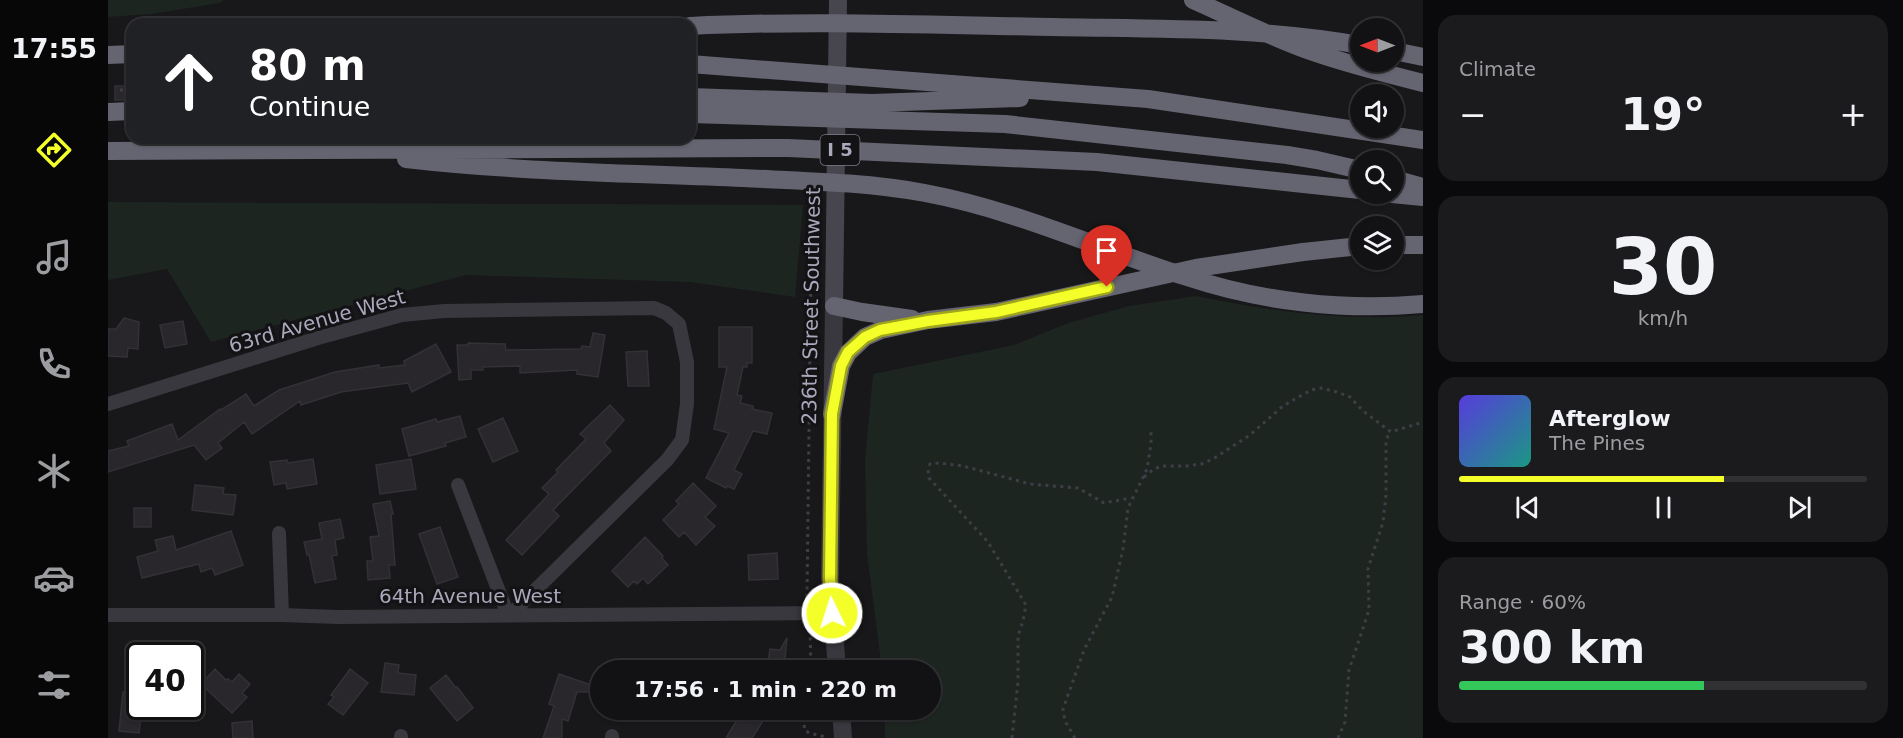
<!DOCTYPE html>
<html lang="en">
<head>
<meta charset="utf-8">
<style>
	body { margin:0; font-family:"DejaVu Sans",sans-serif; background:#1b1a1d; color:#f1f3f6; height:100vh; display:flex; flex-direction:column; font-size:22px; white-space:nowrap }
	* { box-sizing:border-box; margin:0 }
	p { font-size:20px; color:#9c9da0 }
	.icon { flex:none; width:33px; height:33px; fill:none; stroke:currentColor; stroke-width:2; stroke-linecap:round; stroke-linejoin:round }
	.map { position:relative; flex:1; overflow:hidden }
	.sheet { display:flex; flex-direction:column; gap:15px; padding:15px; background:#0a090b; width:480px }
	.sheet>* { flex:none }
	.hud { position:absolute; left:18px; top:18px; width:570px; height:126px; border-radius:18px; box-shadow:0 2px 4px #0004,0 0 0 2px #313134; background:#202124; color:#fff; overflow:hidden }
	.needle { width:39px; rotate:270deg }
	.fabs { position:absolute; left:1242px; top:18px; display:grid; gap:12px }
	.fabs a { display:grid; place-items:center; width:54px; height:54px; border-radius:50%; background:#121114; box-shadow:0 2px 4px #0004,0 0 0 2px #313134; font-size:30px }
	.speed { position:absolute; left:18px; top:642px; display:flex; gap:12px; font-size:30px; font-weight:700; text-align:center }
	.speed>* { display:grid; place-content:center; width:78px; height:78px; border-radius:50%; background:#121114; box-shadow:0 2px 4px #0004,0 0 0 2px #313134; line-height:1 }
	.speed .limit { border:3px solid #111; border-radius:9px; background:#fff; color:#111 }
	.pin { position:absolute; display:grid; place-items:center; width:51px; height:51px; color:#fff; margin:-62px -26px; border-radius:50% 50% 50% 0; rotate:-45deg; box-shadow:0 0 6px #0007 }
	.pin .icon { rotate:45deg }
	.me { position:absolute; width:66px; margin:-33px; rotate:356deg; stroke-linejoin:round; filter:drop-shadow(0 0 4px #0008) }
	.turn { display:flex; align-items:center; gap:21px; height:126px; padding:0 24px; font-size:27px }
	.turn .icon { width:78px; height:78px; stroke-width:2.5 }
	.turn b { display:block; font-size:42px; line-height:51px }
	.big { font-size:45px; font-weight:600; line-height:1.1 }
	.sheet .card { flex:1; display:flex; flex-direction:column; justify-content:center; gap:9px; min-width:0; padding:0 21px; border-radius:18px; background:#1b1a1d }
	.sheet .dial { align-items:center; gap:0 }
	.dial b { font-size:78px; line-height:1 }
	.song { display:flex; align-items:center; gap:18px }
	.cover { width:72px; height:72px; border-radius:9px; background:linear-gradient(135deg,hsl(250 70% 55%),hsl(170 70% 35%)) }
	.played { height:6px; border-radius:3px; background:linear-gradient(90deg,#f4ff2a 65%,#313134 65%) }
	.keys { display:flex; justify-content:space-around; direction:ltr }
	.heat { display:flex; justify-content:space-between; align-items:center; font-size:33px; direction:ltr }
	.charge { height:9px; border-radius:4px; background:linear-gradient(90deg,#34c759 60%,#313134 0) }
	.trip { position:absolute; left:482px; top:660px; width:351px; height:60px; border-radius:30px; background:#121114; box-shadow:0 2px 4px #0004,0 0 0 2px #313134; font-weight:600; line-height:60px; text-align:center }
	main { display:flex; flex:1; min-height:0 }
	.menu { display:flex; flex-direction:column; width:108px; justify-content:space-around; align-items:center; background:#070708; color:#9c9da0 }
	.menu .icon { width:42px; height:42px }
	.menu .active { color:#f4ff2a }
	.menu b { font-size:27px; color:#f1f3f6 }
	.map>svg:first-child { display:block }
	.green { fill:#1d2521 }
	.building { fill:#29272b; stroke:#333136; stroke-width:1.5 }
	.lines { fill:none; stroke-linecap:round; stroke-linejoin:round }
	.path { stroke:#3f3e46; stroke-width:3; stroke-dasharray:3 4.5; stroke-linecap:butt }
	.minor { stroke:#3a383f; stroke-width:14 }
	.tertiary { stroke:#3a383f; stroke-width:18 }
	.secondary { stroke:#47464f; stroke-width:18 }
	.motorway { stroke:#656471; stroke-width:18 }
	.route-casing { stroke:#9fa61b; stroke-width:15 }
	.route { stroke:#f4ff2a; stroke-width:10 }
	.labels { text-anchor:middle; stroke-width:6; stroke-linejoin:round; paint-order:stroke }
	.shield { fill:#131215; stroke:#7d7b89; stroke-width:1.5 }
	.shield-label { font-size:18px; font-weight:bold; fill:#aaa8bb }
	.street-label { font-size:20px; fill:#aaa8bb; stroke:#131215 }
</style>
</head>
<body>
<main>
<nav class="menu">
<b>17:55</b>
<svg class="icon active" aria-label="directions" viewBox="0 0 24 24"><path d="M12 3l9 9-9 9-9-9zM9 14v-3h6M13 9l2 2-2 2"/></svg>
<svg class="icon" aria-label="music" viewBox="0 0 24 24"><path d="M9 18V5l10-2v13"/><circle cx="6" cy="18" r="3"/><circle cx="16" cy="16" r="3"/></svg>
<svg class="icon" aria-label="phone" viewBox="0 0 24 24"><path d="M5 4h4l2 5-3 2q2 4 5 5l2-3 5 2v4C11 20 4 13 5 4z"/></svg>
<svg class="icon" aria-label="climate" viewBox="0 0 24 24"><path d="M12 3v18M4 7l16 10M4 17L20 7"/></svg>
<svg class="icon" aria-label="car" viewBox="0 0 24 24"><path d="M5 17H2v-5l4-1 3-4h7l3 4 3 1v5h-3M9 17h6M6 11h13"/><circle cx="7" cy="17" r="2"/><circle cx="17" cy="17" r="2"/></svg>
<svg class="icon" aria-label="filters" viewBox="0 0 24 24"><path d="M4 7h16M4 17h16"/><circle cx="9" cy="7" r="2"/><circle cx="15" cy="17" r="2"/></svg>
</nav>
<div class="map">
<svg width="1315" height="738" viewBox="0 0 1315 738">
	<rect width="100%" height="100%" fill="#18171a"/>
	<!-- green -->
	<path class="green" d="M0,0H115L112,3L43,14L0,17Z
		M0,202L695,205L687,297L582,282L358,275L103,342L59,269L0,280Z
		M1088,296C1163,311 1238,322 1315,315V738H777V710H822V670H774L759,554L757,461L765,374L906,345L960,323L1021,306Z"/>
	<!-- building -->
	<path class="building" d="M7,86H24V100H7Z
		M16,318L31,322L30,349L20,348L19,357L0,356V329H8Z
		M75,321L79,344L57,348L52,325Z
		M611,327H644V363H639V367H635L629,395L634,396L632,403L645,406L644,409L664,413L659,434L645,431L626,470L634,474L626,489L619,486L618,488L598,478L621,433L606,429L619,367H611Z
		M485,333L497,335L490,377L469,374V370L412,373V366L375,367V370H363V379L351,380L349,345H360V343L397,344L398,350L473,349L474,346L482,347Z
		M328,344L343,372L304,392L300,383L233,392L193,405L192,401L144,434L136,422L110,443L114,448L98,460L86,445L0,472V451L21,446L19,441L64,424L70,440L112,409L113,410L138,394L146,406L171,390L227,372L271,365V368L297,365L296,361Z
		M539,351L541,386H520L518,352Z
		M502,405L516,420L496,443L503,451L445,510L451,516L414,555L398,540L441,494L434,488L450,472L448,470L478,439L472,434Z
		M352,416L358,437L337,443L338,446L301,456L294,429L328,419L329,422Z
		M395,418L410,451L385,462L370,429Z
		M205,459L209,484L179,489L178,483L166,485L162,462L179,460L180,463Z
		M303,459L308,489L272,494L268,465Z
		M585,483L608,506L597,517L607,526L588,545L576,532L571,537L555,520L571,504L568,501Z
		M87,485L116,488L115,494L128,495L125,515L84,510Z
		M282,501L285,514H283L287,565H281L282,578L260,580L259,561H265L262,537L271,536L265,504Z
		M26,508H43V527H26Z
		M232,519L236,538L227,540L229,555L224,556L228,579L207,583L201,554L199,555L196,542L214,539L211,523Z
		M332,527L350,577L329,584L311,534Z
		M123,531L135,565L107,575L104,568L93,572L91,564L34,578L29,557L50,551L47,540L65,536L68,550Z
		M537,537L555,556L554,558L560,565L540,584L535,578L529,584L526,581L520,587L504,571Z
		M669,553L670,579L641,580L640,555Z
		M679,638L676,670H659L662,649L672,650Z
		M277,663L291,665L290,673L308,675L306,695L273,692Z
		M107,669L118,680L120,679L124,682L131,674L142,684L134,693L139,697L124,713L93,684Z
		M242,669L260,683L235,715L220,704L226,697L223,695Z
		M451,674L492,688V692H469L460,721L454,719V738H435L446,706L441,704Z
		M338,675L348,688L349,687L365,708L349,721L322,688Z
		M15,692L32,694V706H34L31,733L11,731Z
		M635,710H662L644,738H618Z
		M144,721L145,738H125L124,723Z"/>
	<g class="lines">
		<!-- path -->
		<path class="path" d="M12,90H24
			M1036,477L1046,469L1054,466H1078L1093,464L1105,459L1142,435L1175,406L1203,390L1213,388L1229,392L1242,397L1255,411L1283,432L1315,422
			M699,597L703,261L708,224
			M702,630L703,670
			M698,710L696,729L701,733L718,737
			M904,738L910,682V636L915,621L918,605L880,542L821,478L820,470L822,464L831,463L855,466L922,484L970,488L996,503L1023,498
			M967,738L957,721L955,709L976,650L1004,597L1015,549L1020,508L1039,469L1043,444V429
			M1230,738L1237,722L1241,670L1261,610L1260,569L1275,522L1278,495V439L1283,432"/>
		<!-- minor -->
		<path class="minor" d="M0,404L210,338L294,315L336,311L546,308L558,313L571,324L579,362V404L574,440L559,460L402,615
			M350,485L400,615
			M171,533L174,615
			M0,615H174L230,617L724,613
			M293,736V738
			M504,736V738"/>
		<!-- tertiary -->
		<path class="tertiary" d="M726,306L722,578L729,670
			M733,710L735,738"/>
		<!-- secondary -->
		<path class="secondary" d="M726,306L730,0"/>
		<!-- motorway -->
		<path class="motorway" d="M1085,0C1126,18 1166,39 1208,53C1243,65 1279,74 1315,83
			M582,26C703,20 824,25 945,27C1047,29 1151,27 1252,45
			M1286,51L1315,57
			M0,55L24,54
			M582,64L1040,99L1315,140
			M582,97L764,103L912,98
			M0,112L24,111
			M582,114L897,124L1179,155L1209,160L1252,170
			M0,151L680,148L989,162L1252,190
			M298,159C410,172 523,173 635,178C696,181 757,182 817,193C908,210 991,249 1079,277C1154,302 1236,311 1315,304
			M1286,179L1315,187
			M1284,194L1315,197
			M1286,245H1315
			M726,306L754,312L804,319
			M724,414L733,366L740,353L757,337L773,330L820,320L888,312L1088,268L1195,252L1252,246"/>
	</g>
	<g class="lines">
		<!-- route casing -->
		<g class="route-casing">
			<path id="route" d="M724,613L722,578L724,414L733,366L740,352L757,337L772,330L820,321L888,312L999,287"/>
		</g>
		<!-- route -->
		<use href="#route" class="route"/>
	</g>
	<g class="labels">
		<!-- shield labels -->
		<rect class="shield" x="712.5" y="135" width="39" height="30" rx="4.5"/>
		<g class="shield-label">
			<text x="732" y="156">I 5</text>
		</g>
		<!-- street labels -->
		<g class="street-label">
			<text transform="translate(703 306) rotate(-89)" y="7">236th Street Southwest</text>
			<text transform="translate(209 321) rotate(-16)" y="7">63rd Avenue West</text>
			<text x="362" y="603">64th Avenue West</text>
		</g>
	</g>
</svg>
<div class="fabs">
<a><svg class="needle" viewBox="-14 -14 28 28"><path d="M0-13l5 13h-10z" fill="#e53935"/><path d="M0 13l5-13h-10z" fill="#9c9da0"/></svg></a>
<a><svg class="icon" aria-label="sound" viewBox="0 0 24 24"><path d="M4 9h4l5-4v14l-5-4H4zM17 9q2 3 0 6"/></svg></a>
<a><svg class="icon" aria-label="search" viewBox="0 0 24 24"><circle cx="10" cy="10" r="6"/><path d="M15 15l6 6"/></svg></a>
<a><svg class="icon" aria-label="layers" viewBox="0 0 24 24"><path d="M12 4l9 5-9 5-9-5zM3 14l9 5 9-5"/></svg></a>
</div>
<div class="speed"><div class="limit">40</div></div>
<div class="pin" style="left:999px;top:287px;background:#d93025"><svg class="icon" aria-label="arrive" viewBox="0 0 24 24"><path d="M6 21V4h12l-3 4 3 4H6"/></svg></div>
<svg class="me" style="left:724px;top:613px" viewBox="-20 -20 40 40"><circle r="17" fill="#f4ff2a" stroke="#fff" stroke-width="3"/><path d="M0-11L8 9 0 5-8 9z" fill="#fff"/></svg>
<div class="trip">17:56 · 1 min · 220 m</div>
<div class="hud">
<div class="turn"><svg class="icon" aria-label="ahead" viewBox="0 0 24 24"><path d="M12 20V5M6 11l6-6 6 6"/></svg><div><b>80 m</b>Continue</div></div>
</div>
</div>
<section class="sheet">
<div class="card"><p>Climate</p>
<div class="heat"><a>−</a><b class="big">19°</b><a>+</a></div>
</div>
<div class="card dial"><b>30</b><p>km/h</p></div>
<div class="card">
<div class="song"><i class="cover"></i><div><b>Afterglow</b><p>The Pines</p></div></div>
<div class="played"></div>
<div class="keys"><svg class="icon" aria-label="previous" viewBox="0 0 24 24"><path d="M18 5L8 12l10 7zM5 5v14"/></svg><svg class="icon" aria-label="pause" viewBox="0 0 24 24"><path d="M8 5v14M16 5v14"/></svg><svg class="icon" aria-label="next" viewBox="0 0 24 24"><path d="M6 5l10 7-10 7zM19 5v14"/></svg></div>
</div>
<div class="card"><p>Range · 60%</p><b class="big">300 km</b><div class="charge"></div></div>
</section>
</main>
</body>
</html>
